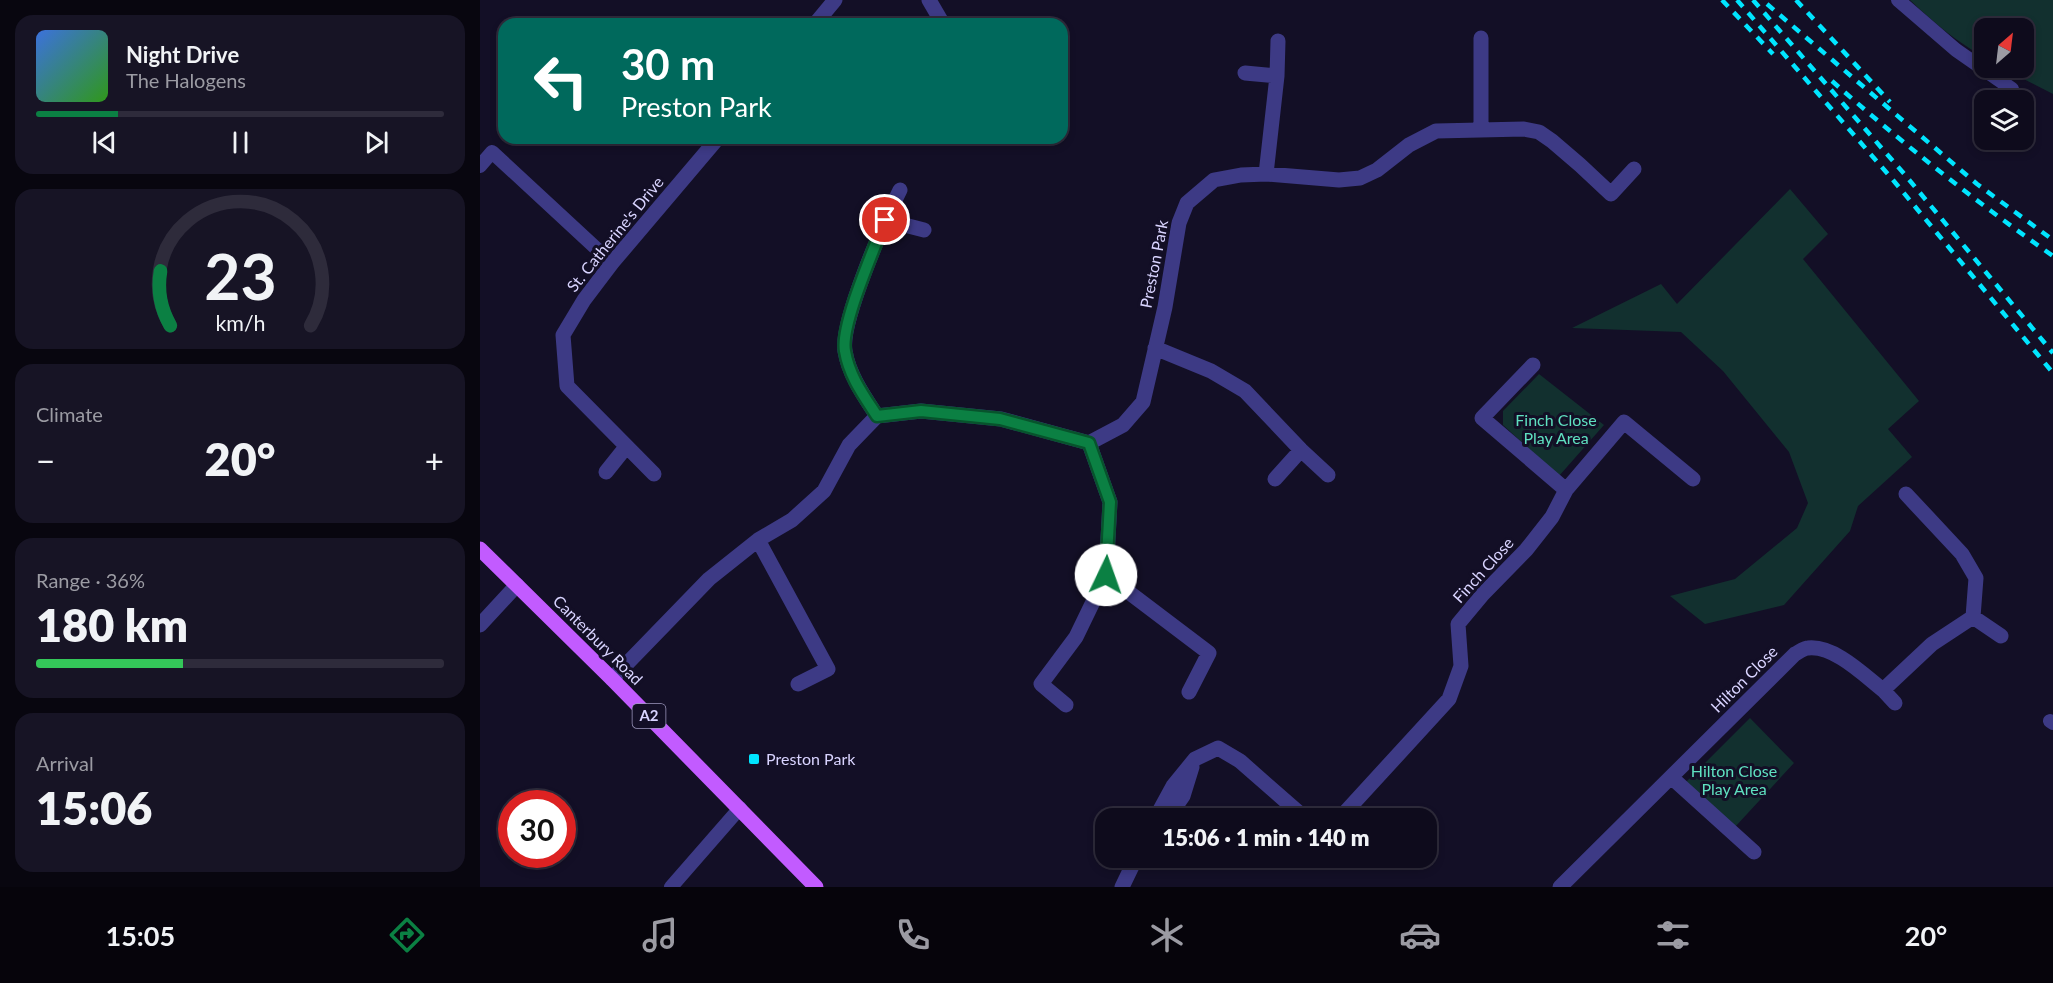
<!DOCTYPE html>
<html lang="en">
<head>
<meta charset="utf-8">
<style>
	body { margin:0; font-family:Lato,sans-serif; background:#171425; color:#f1f3f6; height:100vh; display:flex; flex-direction:column; font-size:22px; white-space:nowrap }
	* { box-sizing:border-box; margin:0 }
	p { font-size:20px; color:#9b9ba3 }
	.icon { flex:none; width:33px; height:33px; fill:none; stroke:currentColor; stroke-width:2; stroke-linecap:round; stroke-linejoin:round }
	.map { position:relative; flex:1; overflow:hidden }
	.side { display:flex; flex-direction:column; gap:15px; padding:15px; background:#08060f; width:480px }
	.side>* { flex:none }
	.guide { position:absolute; left:18px; top:18px; width:570px; height:126px; border-radius:18px; box-shadow:0 3px 9px #0003,0 0 0 2px #2e2b3b; background:#00695c; color:#fff; overflow:hidden }
	.needle { width:39px; rotate:28deg }
	.tools { position:absolute; left:1494px; top:18px; display:grid; gap:12px }
	.tools a { display:grid; place-items:center; width:60px; height:60px; border-radius:12px; background:#0e0b1c; box-shadow:0 3px 9px #0003,0 0 0 2px #2e2b3b; font-size:30px }
	.speed { position:absolute; left:18px; top:790px; display:flex; gap:12px; font-size:30px; font-weight:700; text-align:center }
	.speed>* { display:grid; place-content:center; width:78px; height:78px; border-radius:50%; background:#0e0b1c; box-shadow:0 3px 9px #0003,0 0 0 2px #2e2b3b; line-height:1 }
	.speed .limit { border:9px solid #d22; background:#fff; color:#111 }
	.pin { position:absolute; display:grid; place-items:center; width:51px; height:51px; color:#fff; margin:-26px; border:3px solid #fff; border-radius:50%; box-shadow:0 2px 6px #0007 }
	.me { position:absolute; width:66px; margin:-33px; rotate:3deg; stroke-linejoin:round; filter:drop-shadow(0 0 4px #0008) }
	.turn { display:flex; align-items:center; gap:21px; height:126px; padding:0 24px; font-size:27px }
	.turn .icon { width:78px; height:78px; stroke-width:2.5 }
	.turn b { display:block; font-size:42px; line-height:51px }
	.big { font-size:45px; font-weight:800; line-height:1.1 }
	.side .card { flex:1; display:flex; flex-direction:column; justify-content:center; gap:9px; min-width:0; padding:0 21px; border-radius:18px; background:#171425 }
	.side .dial { align-items:center; gap:0 }
	.dial svg { height:156px; overflow:visible; fill:none; stroke:#2e2b3b; stroke-width:7; stroke-linecap:round; text-anchor:middle }
	.dial text { fill:#f1f3f6; stroke:none }
	.song { display:flex; align-items:center; gap:18px }
	.cover { width:72px; height:72px; border-radius:9px; background:linear-gradient(135deg,hsl(220 70% 55%),hsl(110 70% 35%)) }
	.played { height:6px; border-radius:3px; background:linear-gradient(90deg,#0b8043 20%,#2e2b3b 20%) }
	.keys { display:flex; justify-content:space-around; direction:ltr }
	.heat { display:flex; justify-content:space-between; align-items:center; font-size:33px; direction:ltr }
	.charge { height:9px; border-radius:4px; background:linear-gradient(90deg,#34c759 36%,#2e2b3b 0) }
	.trip { position:absolute; left:615px; top:808px; width:342px; height:60px; border-radius:18px; background:#0e0b1c; box-shadow:0 3px 9px #0003,0 0 0 2px #2e2b3b; font-weight:800; line-height:60px; text-align:center }
	.menu { display:flex; height:96px; justify-content:space-around; align-items:center; background:#06040b; color:#9b9ba3 }
	.menu .icon { width:42px; height:42px }
	.menu .selected { color:#0b8043 }
	.menu b { font-size:27px; color:#f1f3f6 }
	main { display:flex; flex:1; min-height:0 }
	.map>svg:first-child { display:block }
	.green { fill:#12302f }
	.lines { fill:none; stroke-linecap:round; stroke-linejoin:round }
	.lane { stroke:#3d3a85; stroke-width:14 }
	.street { stroke:#3d3a85; stroke-width:15 }
	.primary { stroke:#c25bff; stroke-width:15 }
	.rail { stroke:#00e5ff; stroke-width:4.5; stroke-dasharray:9 8; stroke-linecap:butt }
	.route-casing { stroke:#07532c; stroke-width:15 }
	.route { stroke:#0b8043; stroke-width:10 }
	.poi-dot { fill:#00e5ff; stroke:#130f26; stroke-width:2 }
	.labels { text-anchor:middle; stroke-width:6; stroke-linejoin:round; paint-order:stroke }
	.shield { fill:#130f26; stroke:#9e99be; stroke-width:1.5 }
	.shield-label { font-size:15px; font-weight:bold; fill:#d9d4ff }
	.street-label { font-size:16px; fill:#d9d4ff; stroke:#130f26 }
	.park-label { font-size:16px; fill:#5fe0c0; stroke:#130f26 }
	.poi-label { font-size:16px; fill:#d9d4ff; stroke:#130f26; text-anchor:start }
</style>
</head>
<body>
<main>
<section class="side">
<div class="card">
<div class="song"><i class="cover"></i><div><b>Night Drive</b><p>The Halogens</p></div></div>
<div class="played"></div>
<div class="keys"><svg class="icon" aria-label="previous" viewBox="0 0 24 24"><path d="M18 5L8 12l10 7zM5 5v14"/></svg><svg class="icon" aria-label="pause" viewBox="0 0 24 24"><path d="M8 5v14M16 5v14"/></svg><svg class="icon" aria-label="next" viewBox="0 0 24 24"><path d="M6 5l10 7-10 7zM19 5v14"/></svg></div>
</div>
<div class="card dial"><svg viewBox="0 0 100 80">
<path d="M14 69A42 42 0 1 1 86 69"/>
<path d="M14 69A42 42 0 0 1 9 41" stroke="#0b8043"/>
<text x="50" y="56" font-size="32" font-weight="700">23</text>
<text x="50" y="72" font-size="11">km/h</text>
</svg></div>
<div class="card"><p>Climate</p>
<div class="heat"><a>−</a><b class="big">20°</b><a>+</a></div>
</div>
<div class="card"><p>Range · 36%</p><b class="big">180 km</b><div class="charge"></div></div>
<div class="card"><p>Arrival</p><b class="big">15:06</b></div>
</section>
<div class="map">
<svg width="1573" height="887" viewBox="0 0 1573 887">
	<rect width="100%" height="100%" fill="#130f26"/>
	<!-- green -->
	<path class="green" d="M1430,0H1573V94L1522,68H1544V28H1504V57C1477,42 1453,22 1430,0Z
		M1310,189L1348,234L1323,259L1439,401L1408,429L1432,457L1378,506L1370,531L1304,605L1225,624L1190,596L1255,579L1317,528L1328,503L1309,452L1243,371L1201,332L1092,328L1181,284L1197,304Z
		M1059,374L1124,425L1079,476L1023,425V411Z
		M1270,718L1314,763L1255,827L1206,782Z"/>
	<g class="lines">
		<!-- lane -->
		<path class="lane" d="M1418,0L1476,50L1532,89
			M0,166L12,152L132,263
			M1570,721L1573,723
			M191,887L260,808"/>
		<!-- street -->
		<path class="street" d="M449,0L463,24
			M335,24L355,0
			M1001,38V129
			M765,73L797,76
			M786,174L797,76L798,41
			M405,220L444,230
			M675,348L731,371L765,391L821,450L848,475
			M1053,365L1002,418L1086,490
			M397,416C384,396 369,375 365,351C360,322 405,220 420,190
			M126,472L146,447
			M174,474L87,386L83,335L104,300L132,263L238,138
			M795,479L821,450
			M278,540L348,669L318,684
			M626,575L729,653L709,692
			M1493,617L1521,636
			M0,625L37,585
			M132,679L229,579L278,540L312,520L344,491L369,445L397,416L441,411L521,419L609,443L643,425L663,402L685,307L699,223L707,203L734,180L761,175L786,174L859,180L880,178L897,170L929,145L956,131L1044,129L1059,132L1072,141L1100,165L1131,194L1154,169
			M1403,690L1415,703
			M586,705L561,684L596,637L626,575L630,502L609,443
			M1191,777L1274,852
			M675,819L693,786L715,759L738,748L760,761L826,819
			M687,819L703,796L712,767
			M859,819L969,699L981,666L978,624L1003,594L1046,550L1072,517L1086,490L1144,422L1213,479
			M642,887L656,858
			M1080,887L1315,654C1319,652 1324,648 1328,648C1354,645 1384,675 1403,690L1452,644L1493,617L1496,578L1482,554L1426,494"/>
		<!-- primary -->
		<path class="primary" d="M0,549L132,679L336,887"/>
		<!-- rail -->
		<path class="rail" d="M1242,0L1293,54
			M1257,0L1413,180L1573,373
			M1273,0L1426,176L1573,353
			M1316,0L1410,102
			M1287,4L1497,184L1573,240
			M1352,81C1422,143 1496,202 1573,256"/>
	</g>
	<g class="lines">
		<!-- route casing -->
		<g class="route-casing">
			<path id="route" d="M405,220C395,248 360,325 365,351C369,376 384,396 397,416L441,411L520,419L609,443L630,502L626,575"/>
		</g>
		<!-- route -->
		<use href="#route" class="route"/>
	</g>
	<!-- markers -->
	<rect class="poi-dot" x="268" y="753" width="12" height="12" rx="3"/>
	<g class="labels">
		<!-- shield labels -->
		<rect class="shield" x="152.5" y="704" width="33" height="24" rx="4.5"/>
		<g class="shield-label">
			<text x="169" y="721">A2</text>
		</g>
		<!-- street labels -->
		<g class="street-label">
			<text transform="translate(135 234) rotate(-51)" y="6">St. Catherine's Drive</text>
			<text transform="translate(674 264) rotate(-79)" y="6">Preston Park</text>
			<text transform="translate(1003 570) rotate(-48)" y="6">Finch Close</text>
			<text transform="translate(118 640) rotate(45)" y="6">Canterbury Road</text>
			<text transform="translate(1264 679) rotate(-45)" y="6">Hilton Close</text>
		</g>
		<!-- park labels -->
		<g class="park-label">
			<text x="1076" y="426">Finch Close<tspan x="1076" dy="18">Play Area</tspan></text>
			<text x="1254" y="777">Hilton Close<tspan x="1254" dy="18">Play Area</tspan></text>
		</g>
		<!-- poi labels -->
		<g class="poi-label">
			<text x="286" y="765">Preston Park</text>
		</g>
	</g>
</svg>
<div class="tools">
<a><svg class="needle" viewBox="-14 -14 28 28"><path d="M0-13l5 13h-10z" fill="#e53935"/><path d="M0 13l5-13h-10z" fill="#9b9ba3"/></svg></a>
<a><svg class="icon" aria-label="layers" viewBox="0 0 24 24"><path d="M12 4l9 5-9 5-9-5zM3 14l9 5 9-5"/></svg></a>
</div>
<div class="speed"><div class="limit">30</div></div>
<div class="pin" style="left:405px;top:220px;background:#d93025"><svg class="icon" aria-label="arrive" viewBox="0 0 24 24"><path d="M6 21V4h12l-3 4 3 4H6"/></svg></div>
<svg class="me" style="left:626px;top:575px" viewBox="-20 -20 40 40"><circle r="19" fill="#fff"/><path d="M0-13L10 11 0 6-10 11z" fill="#0b8043"/></svg>
<div class="trip">15:06 · 1 min · 140 m</div>
<div class="guide">
<div class="turn"><svg class="icon" aria-label="left" viewBox="0 0 24 24"><path d="M17 20v-9H6M10 6l-5 5 5 5"/></svg><div><b>30 m</b>Preston Park</div></div>
</div>
</div>
</main>
<nav class="menu">
<b>15:05</b>
<svg class="icon selected" aria-label="directions" viewBox="0 0 24 24"><path d="M12 3l9 9-9 9-9-9zM9 14v-3h6M13 9l2 2-2 2"/></svg>
<svg class="icon" aria-label="music" viewBox="0 0 24 24"><path d="M9 18V5l10-2v13"/><circle cx="6" cy="18" r="3"/><circle cx="16" cy="16" r="3"/></svg>
<svg class="icon" aria-label="phone" viewBox="0 0 24 24"><path d="M5 4h4l2 5-3 2q2 4 5 5l2-3 5 2v4C11 20 4 13 5 4z"/></svg>
<svg class="icon" aria-label="climate" viewBox="0 0 24 24"><path d="M12 3v18M4 7l16 10M4 17L20 7"/></svg>
<svg class="icon" aria-label="car" viewBox="0 0 24 24"><path d="M5 17H2v-5l4-1 3-4h7l3 4 3 1v5h-3M9 17h6M6 11h13"/><circle cx="7" cy="17" r="2"/><circle cx="17" cy="17" r="2"/></svg>
<svg class="icon" aria-label="filters" viewBox="0 0 24 24"><path d="M4 7h16M4 17h16"/><circle cx="9" cy="7" r="2"/><circle cx="15" cy="17" r="2"/></svg>
<b>20°</b>
</nav>
</body>
</html>
